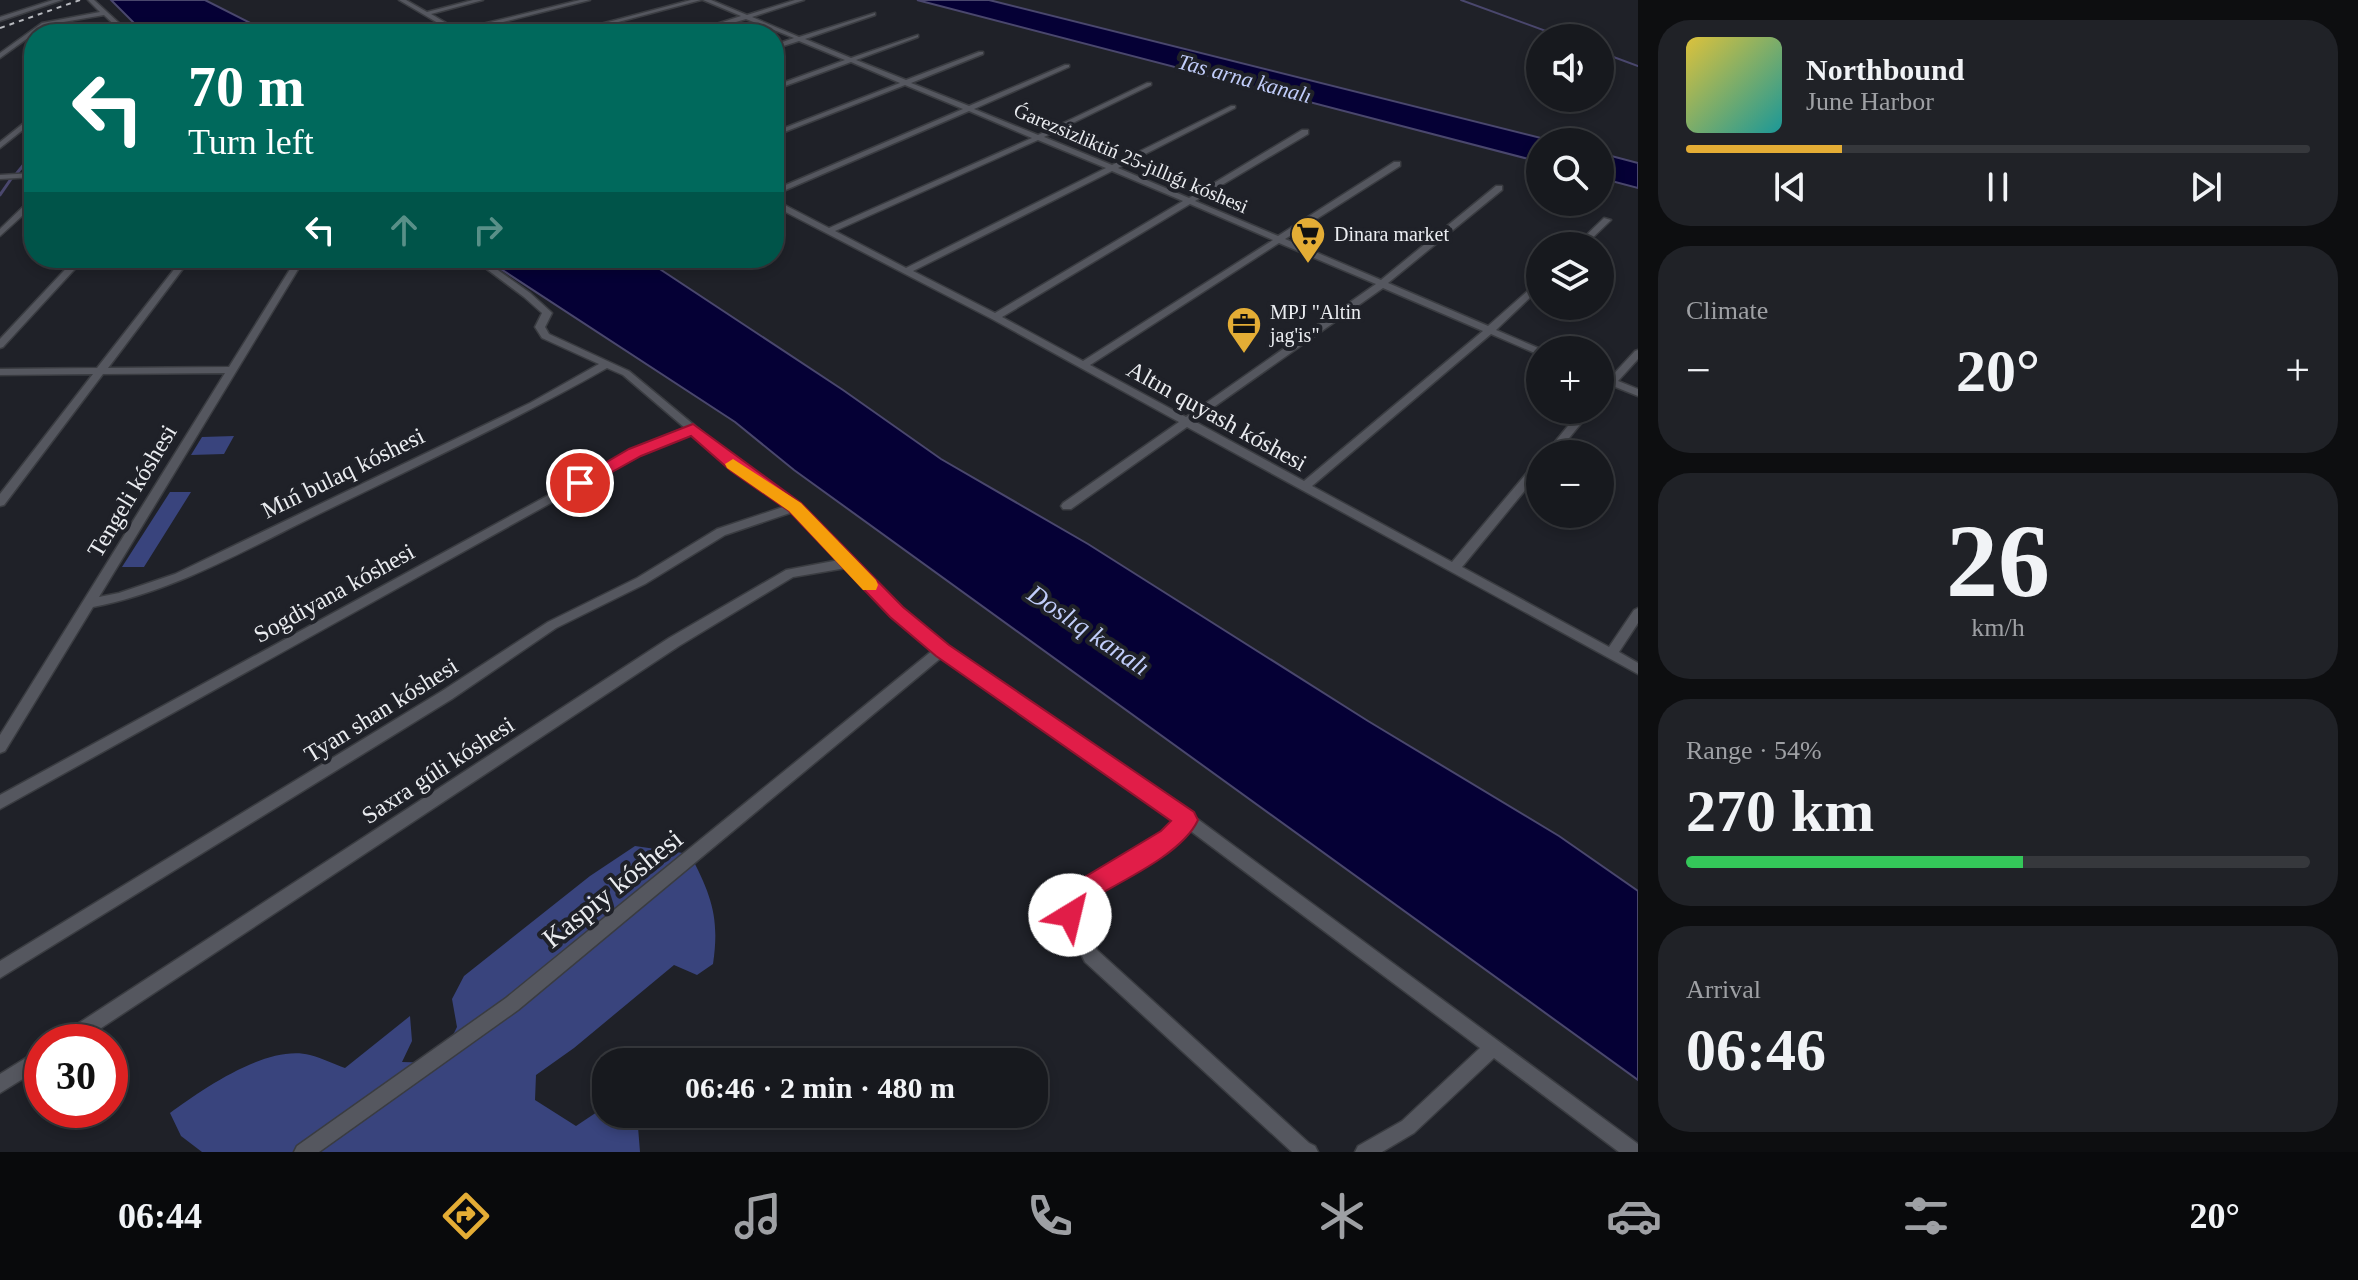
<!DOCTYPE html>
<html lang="en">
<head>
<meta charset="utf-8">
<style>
	body { margin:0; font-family:Georgia,serif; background:#202227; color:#f1f3f6; height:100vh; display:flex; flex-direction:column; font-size:30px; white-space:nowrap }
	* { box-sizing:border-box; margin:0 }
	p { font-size:26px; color:#9ea0a4 }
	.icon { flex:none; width:44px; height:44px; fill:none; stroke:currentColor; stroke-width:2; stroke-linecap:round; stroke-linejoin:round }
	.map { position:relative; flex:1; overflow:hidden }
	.panel { display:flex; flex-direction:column; gap:20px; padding:20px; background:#0d0e10; width:720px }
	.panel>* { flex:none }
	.top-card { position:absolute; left:24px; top:24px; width:760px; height:244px; border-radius:32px; box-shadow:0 4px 12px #0003,0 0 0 2px #36383c; background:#00695c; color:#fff; overflow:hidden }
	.fabs { position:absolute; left:1526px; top:24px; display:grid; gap:16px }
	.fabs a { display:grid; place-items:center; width:88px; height:88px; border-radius:50%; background:#17191e; box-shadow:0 4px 12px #0003,0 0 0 2px #36383c; font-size:40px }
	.speed { position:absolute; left:24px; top:1024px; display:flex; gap:16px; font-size:40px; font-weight:700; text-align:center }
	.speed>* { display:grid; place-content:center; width:104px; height:104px; border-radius:50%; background:#17191e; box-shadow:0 4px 12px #0003,0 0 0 2px #36383c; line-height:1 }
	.speed .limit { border:12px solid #d22; background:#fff; color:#111 }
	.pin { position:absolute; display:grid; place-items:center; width:68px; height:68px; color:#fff; margin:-34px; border:4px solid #fff; border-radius:50%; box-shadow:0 2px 8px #0007 }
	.me { position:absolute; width:88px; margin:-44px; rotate:36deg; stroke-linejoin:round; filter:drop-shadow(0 0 6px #0008) }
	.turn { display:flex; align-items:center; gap:28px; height:168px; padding:0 32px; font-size:36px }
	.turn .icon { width:104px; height:104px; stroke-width:2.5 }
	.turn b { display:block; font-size:56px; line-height:68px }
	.lanes { display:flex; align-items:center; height:76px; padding:0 32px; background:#0003; justify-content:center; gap:40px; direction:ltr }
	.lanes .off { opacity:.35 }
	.big { font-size:60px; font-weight:700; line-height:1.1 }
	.panel .card { flex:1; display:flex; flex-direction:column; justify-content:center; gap:12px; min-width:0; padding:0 28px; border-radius:32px; background:#202227 }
	.panel .dial { align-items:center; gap:0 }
	.dial b { font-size:104px; line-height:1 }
	.song { display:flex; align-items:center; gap:24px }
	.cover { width:96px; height:96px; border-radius:12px; background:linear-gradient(135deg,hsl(50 70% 55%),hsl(180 70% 35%)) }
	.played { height:8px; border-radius:4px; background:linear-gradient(90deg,#e4ad35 25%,#36383c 25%) }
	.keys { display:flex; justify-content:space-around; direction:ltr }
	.heat { display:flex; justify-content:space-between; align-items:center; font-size:44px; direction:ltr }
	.charge { height:12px; border-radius:6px; background:linear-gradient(90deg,#34c759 54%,#36383c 0) }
	.trip { position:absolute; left:592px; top:1048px; width:456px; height:80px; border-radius:32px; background:#17191e; box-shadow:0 4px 12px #0003,0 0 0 2px #36383c; font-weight:700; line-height:80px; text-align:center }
	.tabs { display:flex; height:128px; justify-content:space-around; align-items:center; background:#090a0c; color:#9ea0a4 }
	.tabs .icon { width:56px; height:56px }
	.tabs .selected { color:#e4ad35 }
	.tabs b { font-size:36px; color:#f1f3f6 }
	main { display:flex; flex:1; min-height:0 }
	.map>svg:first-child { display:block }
	.green { fill:#39447d }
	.water { fill:#050035; stroke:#4a476d; stroke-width:2 }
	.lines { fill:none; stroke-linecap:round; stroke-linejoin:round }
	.stream-far1 { stroke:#4a476d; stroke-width:2 }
	.stream { stroke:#4a476d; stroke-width:3 }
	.minor-casing { stroke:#3a3c41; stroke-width:3 }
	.minor { fill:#55575f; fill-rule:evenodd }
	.rail { stroke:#b7b9be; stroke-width:2; stroke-dasharray:5 5; stroke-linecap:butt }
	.route { fill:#e11d48; stroke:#92132f; stroke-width:2 }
	.slow { fill:#f59e0b }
	.labels { text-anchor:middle; stroke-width:8; stroke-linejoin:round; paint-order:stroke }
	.far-street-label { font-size:20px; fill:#eaecf0; stroke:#1f2128 }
	.far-poi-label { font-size:20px; fill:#eaecf0; stroke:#1f2128; text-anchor:start }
	.far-water-label { font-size:22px; font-style:italic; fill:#c1cdfa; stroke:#1f2128 }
	.street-label { font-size:24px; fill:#eaecf0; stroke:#1f2128 }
	.water-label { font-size:26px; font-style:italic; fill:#c1cdfa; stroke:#1f2128 }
	.near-street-label { font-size:28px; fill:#eaecf0; stroke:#1f2128 }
</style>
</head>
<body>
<main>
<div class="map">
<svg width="1638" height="1152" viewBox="0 0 1638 1152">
	<rect width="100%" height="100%" fill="#1f2128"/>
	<!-- green -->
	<path class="green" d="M234,436L224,454L191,455L202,437Z
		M170,492H191L144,567H122Z
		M635,846L690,854C711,895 720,917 713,964L697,975L674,965L574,1048L536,1075L535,1100L576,1126L606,1106V1114H631L638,1127L640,1152H202L181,1136L170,1113C203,1089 267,1044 310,1055C322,1058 334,1064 345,1068L410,1016L412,1041L402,1062L439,1063L457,1027L452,999L464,976L590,876Z"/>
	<!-- water -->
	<path class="water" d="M111,0H205L272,34H145Z
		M917,0H989L1557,142H1540V162Z
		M1600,153L1638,163V188L1600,178Z
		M484,258H643L843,390L941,459L1088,544L1368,721L1559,836L1638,891V1080L794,470L735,422Z"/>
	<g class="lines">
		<!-- stream-far1 -->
		<path class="stream-far1" d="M1461,0L1565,38
			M1600,52L1638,66"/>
		<!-- stream -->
		<path class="stream" d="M17,173L34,152
			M0,195L11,179"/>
		<!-- minor casing -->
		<g class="minor-casing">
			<path id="minor" d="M53,0H62L0,21V17Z
				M88,0H94L131,34H124L104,15L46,25L0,58V53L42,23L100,12Z
				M399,0H406L427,12L473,0H483L431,14L458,30L580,0H590L463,32L464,34L455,33Z
				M691,0H701L573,34H563Z
				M703,0H711L747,15L795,0H804L752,17L799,37L875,13V15L805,39L851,58L918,35V37L856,60L906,80L979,52H983V54L911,83L969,106L1065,65H1069V67L974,109L1038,135L1147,83H1151V85L1044,137L1112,165L1231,106H1235V108L1118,168L1189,198L1302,130H1308V134L1195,201L1278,236L1394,162H1400V166L1285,239L1381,280L1496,186H1502V190L1388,283L1488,326L1540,280V288L1496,330L1543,350H1540V355L1537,354L1491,334L1312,486L1452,562L1536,462L1540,461V472L1462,567L1609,647L1634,610L1638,608V623L1619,652L1638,663V674L1187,427L1071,509H1063L1061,506L1063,503L1179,422L992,319L774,206V201H777L829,228L1032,138L969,111L774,195V190L963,109L905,85L774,136V132L900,83L851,62L774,90V86L845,60L799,41L774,49V45L794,38L746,19L695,34H686L741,16ZM1038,140L1106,168L906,268L835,231ZM1112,171L1183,201L995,313L913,271ZM1190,204L1273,240L1083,361L1002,317ZM1279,243L1376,284L1186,417L1090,365ZM1383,288L1483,331L1304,481L1194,421Z
				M34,115V121L0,148V142Z
				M34,173V177L0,179V175Z
				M31,199H34V205L0,236V229Z
				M1604,218L1611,220L1584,246H1575Z
				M76,258H85L3,347L0,348V339Z
				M183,258H191L108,368L229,367L297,258H305L99,597L119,593L175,574L530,403L599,364L542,338L535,327L542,313L524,297L472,258H481L530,293L550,311L552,313L545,327L549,334L629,371L741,464L799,504L900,609L947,646L1192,815L1638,1144V1152H1619L1494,1058L1414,1133L1382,1152H1355L1358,1146L1402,1121L1480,1048L1188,829L1174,844L1080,901L1078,914L1097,950L1309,1143L1315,1146L1318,1152H1292L1085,962L1062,915L1068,892L1164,834L1176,821L942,657L518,1010L319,1152H294L297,1146L506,998L933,650L892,615L846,568L793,577L679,646L80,1042H56L59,1036L669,638L786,570L839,560L793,512L725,535L645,584L556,628L452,699L0,978V961L442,691L548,622L637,578L717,529L786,506L733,470L691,434L639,454L0,809V795L631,450L685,428L623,375L607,368C515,420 419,465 323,512C249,548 175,591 93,607L5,751L0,753V735L225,373L103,374L4,505L0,506V494L93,374L0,375V369L97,368Z
				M1638,350V359L1618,381L1638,389V396L1613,386L1604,396L1600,397V388L1605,383L1600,381V374L1610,378L1635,351Z
				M1581,410H1592L1556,454H1545Z
				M42,1048V1067L0,1093V1074Z"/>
		</g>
		<!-- minor -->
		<use href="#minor" class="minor"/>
		<!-- rail -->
		<path class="rail" d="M0,28L80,0"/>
	</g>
	<!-- route -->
	<path class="route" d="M693,424L801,503L903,607L949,645L1194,812L1198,820C1182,855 1117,883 1084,903L1078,923L1070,926L1062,923L1058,915L1065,889L1161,831L1171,821L936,656L890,617L789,511L731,471L691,436L641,456L585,487H574L571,483L629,449Z"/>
	<!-- slow -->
	<path class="slow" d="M733,459L801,503L876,580L878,585L876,590H863L789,511L727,468L725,464Z"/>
	<!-- icons -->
	<defs>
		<g id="supermarket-pin" transform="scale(1.8)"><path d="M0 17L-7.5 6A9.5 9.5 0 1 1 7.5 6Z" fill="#e4ad35" stroke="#1f2128"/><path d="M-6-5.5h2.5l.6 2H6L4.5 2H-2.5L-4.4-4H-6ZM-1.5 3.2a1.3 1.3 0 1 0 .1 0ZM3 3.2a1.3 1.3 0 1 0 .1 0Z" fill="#111"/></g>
		<g id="office-pin" transform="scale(1.8)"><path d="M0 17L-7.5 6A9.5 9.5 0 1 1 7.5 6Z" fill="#e4ad35" stroke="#1f2128"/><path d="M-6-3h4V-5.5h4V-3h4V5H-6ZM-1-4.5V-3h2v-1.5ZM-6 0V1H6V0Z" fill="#111"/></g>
	</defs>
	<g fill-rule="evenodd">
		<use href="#supermarket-pin" x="1308" y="234"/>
		<use href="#office-pin" x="1244" y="324"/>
	</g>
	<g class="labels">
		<!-- far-street labels -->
		<g class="far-street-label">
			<text transform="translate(1131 158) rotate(23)" y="7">Ǵarezsizliktiń 25-jıllıǵı kóshesi</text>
		</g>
		<!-- far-poi labels -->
		<g class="far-poi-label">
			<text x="1334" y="241">Dinara market</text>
			<text x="1270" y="319">MPJ "Altin<tspan x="1270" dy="23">jag'is"</tspan></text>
		</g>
		<!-- far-water labels -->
		<g class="far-water-label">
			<text transform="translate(1245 78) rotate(15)" y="8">Tas arna kanalı</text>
		</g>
		<!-- street labels -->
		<g class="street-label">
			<text transform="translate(1217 416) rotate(29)" y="8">Altın quyash kóshesi</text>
			<text transform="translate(343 473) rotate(-26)" y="8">Mıń bulaq kóshesi</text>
			<text transform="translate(132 491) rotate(-59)" y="8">Tengeli kóshesi</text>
			<text transform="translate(334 593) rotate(-29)" y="8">Sogdiyana kóshesi</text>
			<text transform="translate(381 710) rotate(-32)" y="8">Tyan shan kóshesi</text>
			<text transform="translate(438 770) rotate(-33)" y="8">Saxra gúli kóshesi</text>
		</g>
		<!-- water labels -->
		<g class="water-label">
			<text transform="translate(1089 630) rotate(34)" y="9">Doslıq kanalı</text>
		</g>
		<!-- near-street labels -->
		<g class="near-street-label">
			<text transform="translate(612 888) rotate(-39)" y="10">Kaspiy kóshesi</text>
		</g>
	</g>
</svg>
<div class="fabs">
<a><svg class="icon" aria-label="sound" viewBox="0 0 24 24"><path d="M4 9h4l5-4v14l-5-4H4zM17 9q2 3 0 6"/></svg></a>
<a><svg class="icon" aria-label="search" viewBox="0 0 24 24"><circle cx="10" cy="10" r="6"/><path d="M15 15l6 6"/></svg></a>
<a><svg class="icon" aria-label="layers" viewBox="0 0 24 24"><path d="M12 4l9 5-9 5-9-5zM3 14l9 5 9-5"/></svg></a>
<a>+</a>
<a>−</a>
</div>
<div class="speed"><div class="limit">30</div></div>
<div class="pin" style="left:580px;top:483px;background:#d93025"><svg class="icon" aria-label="arrive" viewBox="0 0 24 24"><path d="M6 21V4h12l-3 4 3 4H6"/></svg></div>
<svg class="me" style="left:1070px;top:915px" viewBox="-20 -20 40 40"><circle r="19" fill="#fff"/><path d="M0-13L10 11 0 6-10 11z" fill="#e11d48"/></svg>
<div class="trip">06:46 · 2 min · 480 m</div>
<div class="top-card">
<div class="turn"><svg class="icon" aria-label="left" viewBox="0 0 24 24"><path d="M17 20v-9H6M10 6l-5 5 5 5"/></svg><div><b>70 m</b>Turn left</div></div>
<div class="lanes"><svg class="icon" aria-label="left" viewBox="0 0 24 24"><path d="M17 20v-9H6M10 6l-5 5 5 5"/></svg><svg class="icon off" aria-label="ahead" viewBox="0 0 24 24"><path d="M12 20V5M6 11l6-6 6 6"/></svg><svg class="icon off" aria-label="right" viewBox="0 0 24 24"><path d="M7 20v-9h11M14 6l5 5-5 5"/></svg></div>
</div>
</div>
<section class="panel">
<div class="card">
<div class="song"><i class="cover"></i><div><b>Northbound</b><p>June Harbor</p></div></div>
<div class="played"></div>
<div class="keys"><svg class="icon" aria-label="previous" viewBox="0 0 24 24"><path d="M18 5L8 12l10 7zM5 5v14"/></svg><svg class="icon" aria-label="pause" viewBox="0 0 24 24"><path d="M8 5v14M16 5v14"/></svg><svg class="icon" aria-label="next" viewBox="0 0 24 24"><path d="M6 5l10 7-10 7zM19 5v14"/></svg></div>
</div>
<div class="card"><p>Climate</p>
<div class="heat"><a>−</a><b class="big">20°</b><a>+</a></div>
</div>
<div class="card dial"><b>26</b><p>km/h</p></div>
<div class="card"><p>Range · 54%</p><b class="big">270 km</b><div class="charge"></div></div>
<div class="card"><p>Arrival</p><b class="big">06:46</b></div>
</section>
</main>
<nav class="tabs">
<b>06:44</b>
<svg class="icon selected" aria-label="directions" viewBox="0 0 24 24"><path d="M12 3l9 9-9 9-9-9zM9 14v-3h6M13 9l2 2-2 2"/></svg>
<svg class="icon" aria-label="music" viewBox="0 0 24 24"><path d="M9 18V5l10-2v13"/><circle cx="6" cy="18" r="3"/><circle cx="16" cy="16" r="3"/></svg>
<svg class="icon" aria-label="phone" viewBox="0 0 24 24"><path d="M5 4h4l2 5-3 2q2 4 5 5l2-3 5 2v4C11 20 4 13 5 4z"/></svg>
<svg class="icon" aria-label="climate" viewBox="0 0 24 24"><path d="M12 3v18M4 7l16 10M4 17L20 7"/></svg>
<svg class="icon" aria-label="car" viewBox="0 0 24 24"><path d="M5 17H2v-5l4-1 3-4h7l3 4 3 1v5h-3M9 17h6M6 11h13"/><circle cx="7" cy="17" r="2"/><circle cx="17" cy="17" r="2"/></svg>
<svg class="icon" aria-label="filters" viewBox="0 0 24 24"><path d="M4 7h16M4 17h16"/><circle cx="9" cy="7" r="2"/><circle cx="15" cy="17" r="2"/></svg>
<b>20°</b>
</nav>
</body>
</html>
